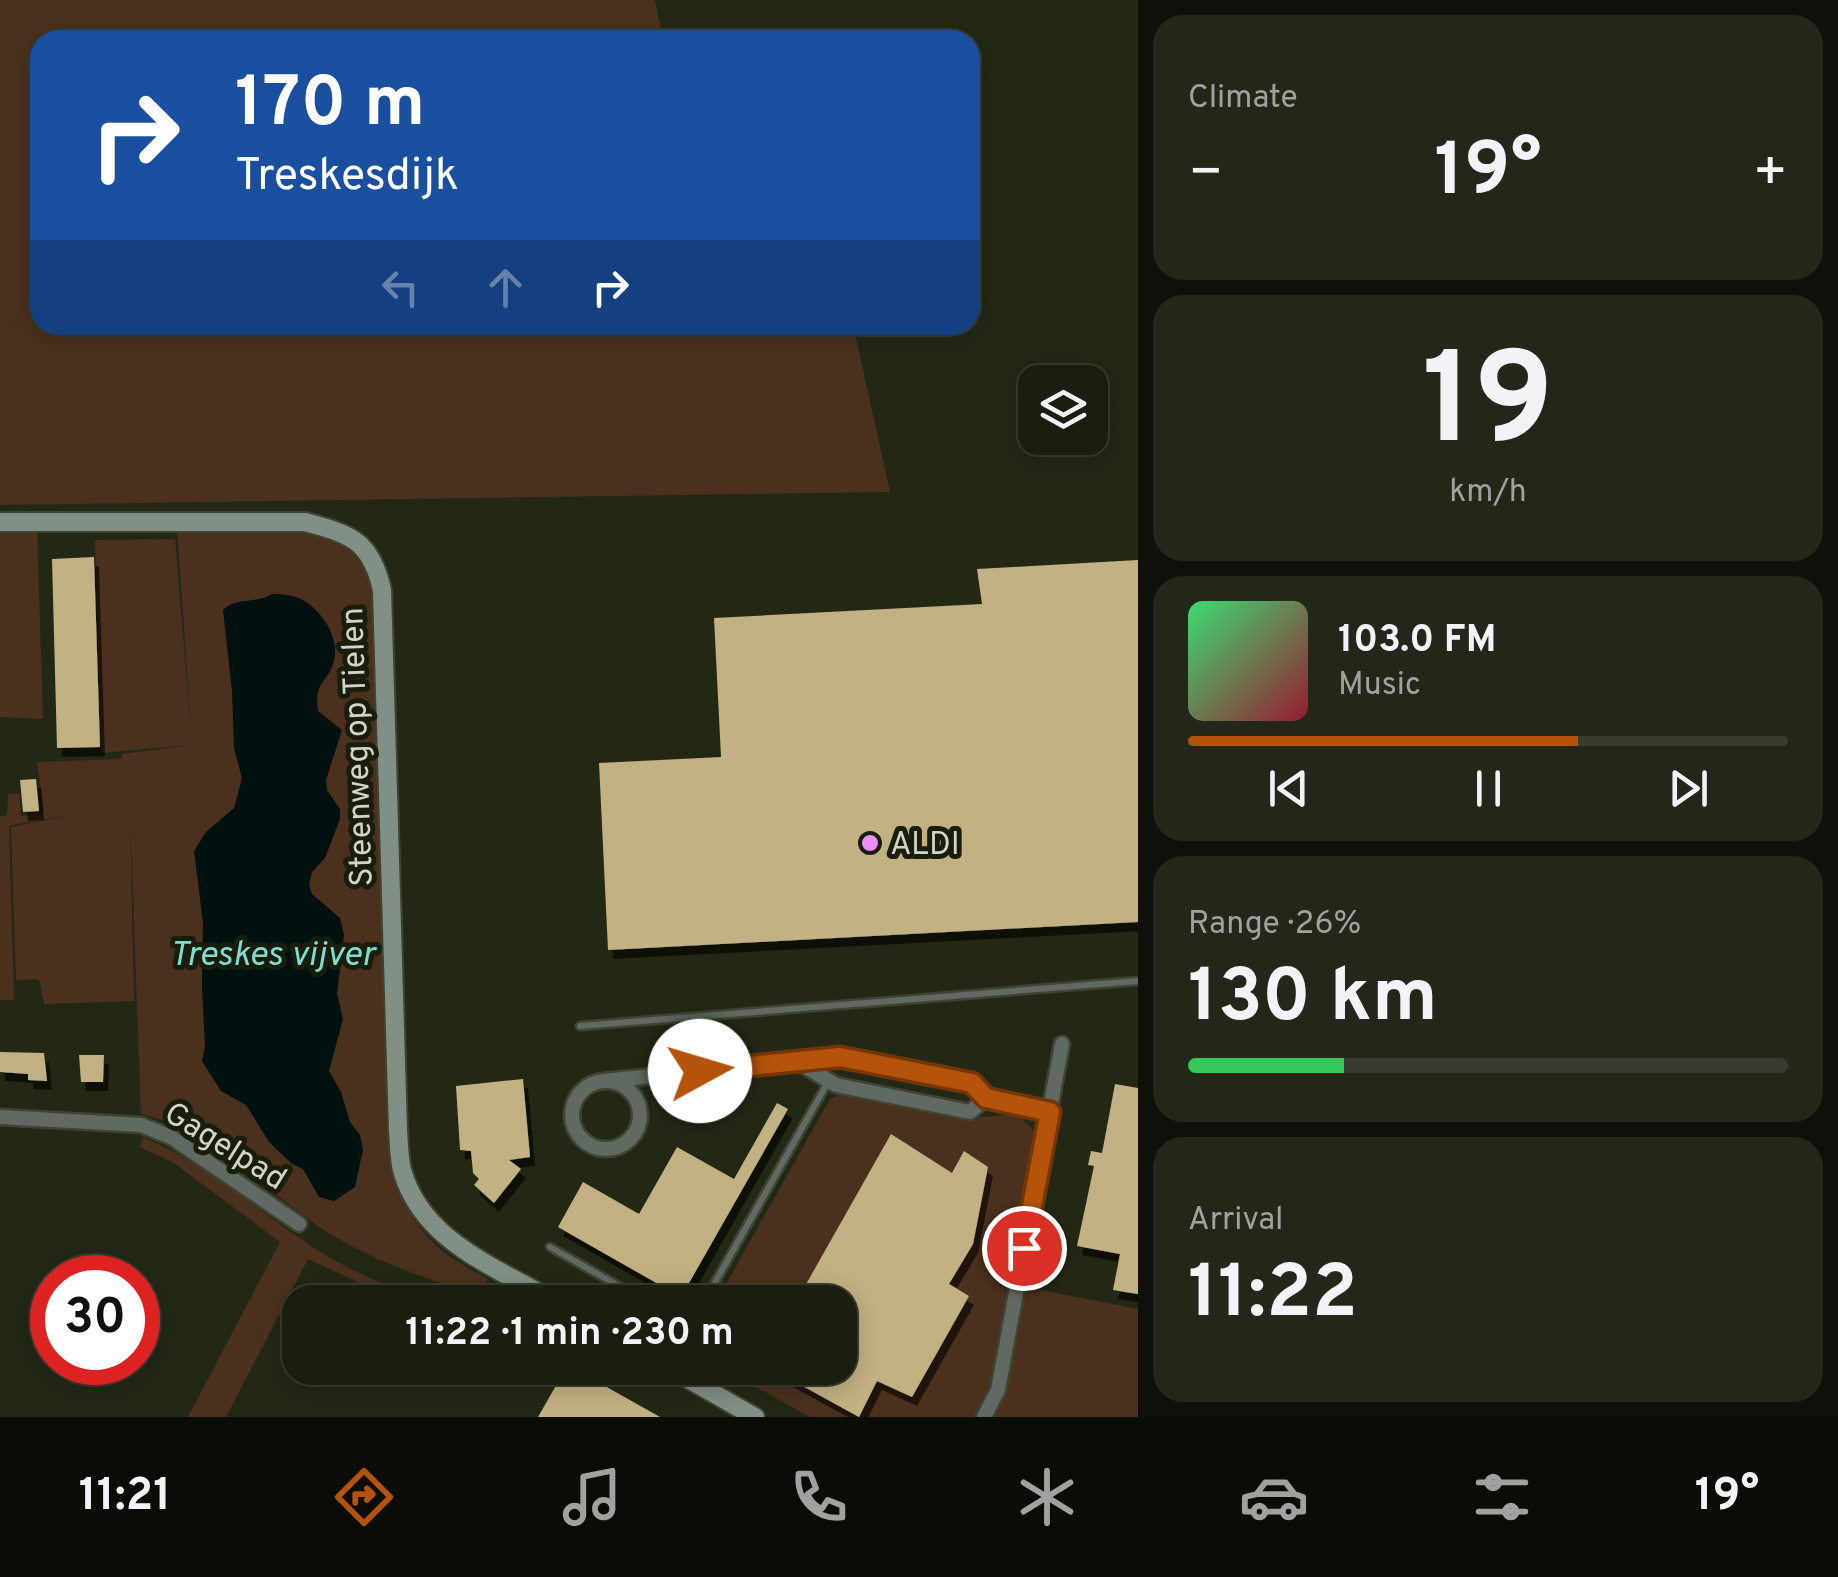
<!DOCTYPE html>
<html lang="en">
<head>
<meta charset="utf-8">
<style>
	body { margin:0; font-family:Overpass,sans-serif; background:#232719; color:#f1f3f6; height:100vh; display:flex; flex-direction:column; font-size:38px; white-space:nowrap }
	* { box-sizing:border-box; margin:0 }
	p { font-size:32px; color:#9fa29f }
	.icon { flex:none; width:55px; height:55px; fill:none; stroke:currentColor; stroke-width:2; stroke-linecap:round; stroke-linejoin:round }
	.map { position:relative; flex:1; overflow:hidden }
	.panel { display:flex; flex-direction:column; gap:15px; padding:15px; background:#0e1009; width:700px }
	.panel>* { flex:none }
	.banner { position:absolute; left:30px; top:30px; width:950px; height:305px; border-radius:30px; box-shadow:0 5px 25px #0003,0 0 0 2px #383c30; background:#1a4fa0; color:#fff; overflow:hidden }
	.tools { position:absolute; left:1018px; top:365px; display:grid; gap:20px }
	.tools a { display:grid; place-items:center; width:90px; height:90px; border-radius:20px; background:#1a1e10; box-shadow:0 5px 25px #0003,0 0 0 2px #383c30; font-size:50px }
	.speed { position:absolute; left:30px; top:1255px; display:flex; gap:20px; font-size:50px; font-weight:700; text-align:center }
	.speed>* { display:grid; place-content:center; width:130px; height:130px; border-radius:50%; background:#1a1e10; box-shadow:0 5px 25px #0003,0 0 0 2px #383c30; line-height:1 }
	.speed .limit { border:15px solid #d22; background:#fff; color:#111 }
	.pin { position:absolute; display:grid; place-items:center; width:85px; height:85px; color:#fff; margin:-42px; border:5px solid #fff; border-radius:50%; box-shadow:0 2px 10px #0007 }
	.me { position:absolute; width:110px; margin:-55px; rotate:84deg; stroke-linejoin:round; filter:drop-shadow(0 0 8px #0008) }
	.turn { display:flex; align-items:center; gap:35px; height:210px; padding:0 40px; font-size:45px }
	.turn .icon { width:130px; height:130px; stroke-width:2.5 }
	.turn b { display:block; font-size:70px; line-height:85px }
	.lanes { display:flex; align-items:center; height:95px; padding:0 40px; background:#0003; justify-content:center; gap:50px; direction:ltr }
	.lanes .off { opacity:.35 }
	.big { font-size:75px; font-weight:700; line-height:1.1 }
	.panel .tile { flex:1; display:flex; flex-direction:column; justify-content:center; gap:15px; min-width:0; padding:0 35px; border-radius:30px; background:#232719 }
	.panel .dial { align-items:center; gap:0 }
	.dial b { font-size:130px; line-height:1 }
	.song { display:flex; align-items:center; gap:30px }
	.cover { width:120px; height:120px; border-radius:15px; background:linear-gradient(135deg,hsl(140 70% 55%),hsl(350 70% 35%)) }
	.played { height:10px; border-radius:5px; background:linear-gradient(90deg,#b45309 65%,#383c30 65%) }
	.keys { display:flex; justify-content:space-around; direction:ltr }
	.heat { display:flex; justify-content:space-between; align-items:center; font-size:55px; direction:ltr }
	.charge { height:15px; border-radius:8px; background:linear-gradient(90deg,#34c759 26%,#383c30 0) }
	.trip { position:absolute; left:282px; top:1285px; width:575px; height:100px; border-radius:30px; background:#1a1e10; box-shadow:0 5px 25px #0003,0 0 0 2px #383c30; font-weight:700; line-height:100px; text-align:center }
	.menu { display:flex; height:160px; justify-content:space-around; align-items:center; background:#0a0c06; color:#9fa29f }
	.menu .icon { width:70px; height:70px }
	.menu .on { color:#b45309 }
	.menu b { font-size:45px; color:#f1f3f6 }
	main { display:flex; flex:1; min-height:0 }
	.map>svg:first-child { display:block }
	.green { fill:#4b311d }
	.water { fill:#01110f }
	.building { fill:#c2b183; filter:url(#shadow) }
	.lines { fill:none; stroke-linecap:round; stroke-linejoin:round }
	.lane-casing { stroke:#3f4432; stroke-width:11 }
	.street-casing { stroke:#3f4432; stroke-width:19 }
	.secondary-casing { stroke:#3f4432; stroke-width:22 }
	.lane { stroke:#606962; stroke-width:6 }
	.street { stroke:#606962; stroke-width:14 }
	.secondary { stroke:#818f85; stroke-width:18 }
	.route-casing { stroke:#753606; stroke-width:25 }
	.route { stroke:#b45309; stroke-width:18 }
	.poi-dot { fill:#ed8cfa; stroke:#191e0c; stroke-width:4 }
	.labels { text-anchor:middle; stroke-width:10; stroke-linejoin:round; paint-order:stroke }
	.street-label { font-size:32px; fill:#d1d5c9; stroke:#191e0c }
	.poi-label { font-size:32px; fill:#d1d5c9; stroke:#191e0c; text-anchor:start }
	.water-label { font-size:35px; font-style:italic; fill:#7dded1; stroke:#191e0c }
</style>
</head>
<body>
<main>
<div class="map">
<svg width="1138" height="1417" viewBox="0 0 1138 1417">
	<defs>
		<filter id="shadow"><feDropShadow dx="5" dy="9" stdDeviation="0" flood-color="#0009"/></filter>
	</defs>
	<rect width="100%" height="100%" fill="#232815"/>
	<!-- green -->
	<path class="green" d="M0,0H655L663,40H40V325H853L890,492L0,505Z
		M278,524L351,526L372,545L378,562L381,601L378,813L391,1159C408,1224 428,1248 488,1279L478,1296C427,1278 375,1262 329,1233C269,1196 210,1129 141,1114L130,813L134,1001L44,1004L40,982L37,979L16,980L11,827L71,815L12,825L9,827L14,1000H0V817L7,815L8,794L19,793L21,816L44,812L37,762L121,759L122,754L190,745L101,753L95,540L175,539L192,742L177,526Z
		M0,531H37L43,719L0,717Z
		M845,1092L970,1118L1017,1114L1034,1131L1037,1151L986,1401L977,1417H810L722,1368H840V1302H716L830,1099Z
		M143,1137C205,1163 255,1209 311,1246C347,1270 389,1287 429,1302H401L308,1259L226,1417H188L280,1242L174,1163L140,1147Z
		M1030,1262L1041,1264L1036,1289L1138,1309V1417H993L1006,1382Z"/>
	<!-- water -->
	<path class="water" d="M272,594C282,594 294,595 303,600C322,611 340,638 334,660C328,685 314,679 318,711L342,730L326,780L327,790L340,809V819L325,858L312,872L309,885L312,894L340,918L344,935L337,994L343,1019L329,1071L341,1092L350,1122L360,1135L363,1150L355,1187L334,1201L319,1197L303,1169L292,1164L269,1142L246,1105L221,1091L202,1061L205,1046L202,988L203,923L194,851L206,832L234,808L242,778L234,748L232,691L223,610C236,597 256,604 272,594Z"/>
	<!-- building -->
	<path class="building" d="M94,557L100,747L57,748L52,559Z
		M1138,560V922L608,950L599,763L721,757L714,618L982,604L977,569Z
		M36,779L39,811L23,812L20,780Z
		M0,1052L44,1053L47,1081L28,1080V1074L0,1072Z
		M79,1055H104L103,1082H81Z
		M523,1079L530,1157L509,1160L521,1169L494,1203L474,1185L479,1179L473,1173L471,1151L460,1150L456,1086Z
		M1115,1084L1138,1088V1294L1113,1290L1120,1254L1077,1246L1094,1166L1088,1165L1091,1151L1102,1153Z
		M777,1103L788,1109L681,1297L558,1227L583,1182L639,1214L677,1147L734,1179Z
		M891,1134L952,1173L964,1151L988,1167L973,1244L949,1284L969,1296L912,1397L877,1381L859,1417L770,1368H840V1302H796Z
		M566,1368H573L660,1417H538Z"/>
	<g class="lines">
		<!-- lane casing -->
		<g class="lane-casing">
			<path id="lane" d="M580,1026L1138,981
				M550,1247L647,1302
				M704,1302L828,1082"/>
		</g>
		<!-- street casing -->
		<g class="street-casing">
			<path id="street" d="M796,1061L836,1085L970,1112L986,1098
				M603,1081L840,1057L972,1083L986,1098L1050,1112
				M572 1115a34 34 0 1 1 68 0a34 34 0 1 1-68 0Z
				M0,1117L141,1125L171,1137L299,1224
				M984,1417L998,1390L1062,1044"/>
		</g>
		<!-- secondary casing -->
		<g class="secondary-casing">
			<path id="secondary" d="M0,522H305C350,534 371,540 382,590L398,1131C399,1143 399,1158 402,1170C422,1242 497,1267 555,1302
				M669,1368L755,1417"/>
		</g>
		<!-- lane -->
		<use href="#lane" class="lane"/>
		<!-- street -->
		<use href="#street" class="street"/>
		<!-- secondary -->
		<use href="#secondary" class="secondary"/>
	</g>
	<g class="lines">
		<!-- route casing -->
		<g class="route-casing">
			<path id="route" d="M700,1071L840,1057L972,1083L986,1098L1050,1112L1024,1248"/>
		</g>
		<!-- route -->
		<use href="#route" class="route"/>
	</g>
	<!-- markers -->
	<circle class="poi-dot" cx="870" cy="843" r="10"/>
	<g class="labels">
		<!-- street labels -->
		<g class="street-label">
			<text transform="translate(356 747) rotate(-92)" y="11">Steenweg op Tielen</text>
			<text transform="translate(226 1145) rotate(32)" y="11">Gagelpad</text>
		</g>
		<!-- poi labels -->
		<g class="poi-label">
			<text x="890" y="854">ALDI</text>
		</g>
		<!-- water labels -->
		<g class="water-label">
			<text x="272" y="965">Treskes vijver</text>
		</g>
	</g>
</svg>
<div class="tools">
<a><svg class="icon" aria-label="layers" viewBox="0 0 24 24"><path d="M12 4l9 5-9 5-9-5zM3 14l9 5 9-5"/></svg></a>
</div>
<div class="speed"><div class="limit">30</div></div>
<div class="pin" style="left:1024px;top:1248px;background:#d93025"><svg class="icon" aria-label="arrive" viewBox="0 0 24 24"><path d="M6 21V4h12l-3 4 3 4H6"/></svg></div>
<svg class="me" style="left:700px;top:1071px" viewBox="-20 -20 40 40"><circle r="19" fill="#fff"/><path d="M0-13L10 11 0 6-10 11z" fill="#b45309"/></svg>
<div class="trip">11:22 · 1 min · 230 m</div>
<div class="banner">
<div class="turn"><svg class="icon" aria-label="right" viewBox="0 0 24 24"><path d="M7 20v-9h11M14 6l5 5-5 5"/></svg><div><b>170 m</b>Treskesdijk</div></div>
<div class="lanes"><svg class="icon off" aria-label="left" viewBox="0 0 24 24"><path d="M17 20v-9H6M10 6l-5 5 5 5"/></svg><svg class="icon off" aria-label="ahead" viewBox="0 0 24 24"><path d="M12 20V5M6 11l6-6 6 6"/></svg><svg class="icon" aria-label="right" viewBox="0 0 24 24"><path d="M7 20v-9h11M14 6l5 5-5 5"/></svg></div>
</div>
</div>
<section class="panel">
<div class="tile"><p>Climate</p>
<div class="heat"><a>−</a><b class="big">19°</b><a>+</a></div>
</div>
<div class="tile dial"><b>19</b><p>km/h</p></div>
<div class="tile">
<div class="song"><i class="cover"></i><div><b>103.0 FM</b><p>Music</p></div></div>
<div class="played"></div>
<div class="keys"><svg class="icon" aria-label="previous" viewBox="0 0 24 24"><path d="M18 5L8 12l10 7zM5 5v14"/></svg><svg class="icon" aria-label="pause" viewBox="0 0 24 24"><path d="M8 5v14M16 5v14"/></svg><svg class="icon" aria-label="next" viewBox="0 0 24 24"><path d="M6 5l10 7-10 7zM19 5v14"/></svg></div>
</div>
<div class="tile"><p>Range · 26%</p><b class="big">130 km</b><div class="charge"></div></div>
<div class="tile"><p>Arrival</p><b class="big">11:22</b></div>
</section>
</main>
<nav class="menu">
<b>11:21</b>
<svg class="icon on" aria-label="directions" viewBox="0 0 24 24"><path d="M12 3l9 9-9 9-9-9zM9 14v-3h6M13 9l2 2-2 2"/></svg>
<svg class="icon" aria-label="music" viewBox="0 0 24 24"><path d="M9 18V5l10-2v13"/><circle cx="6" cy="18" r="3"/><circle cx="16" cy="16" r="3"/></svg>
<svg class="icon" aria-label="phone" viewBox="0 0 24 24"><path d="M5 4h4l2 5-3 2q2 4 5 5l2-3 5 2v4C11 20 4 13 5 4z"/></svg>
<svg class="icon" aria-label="climate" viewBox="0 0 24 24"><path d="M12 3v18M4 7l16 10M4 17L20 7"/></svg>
<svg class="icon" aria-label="car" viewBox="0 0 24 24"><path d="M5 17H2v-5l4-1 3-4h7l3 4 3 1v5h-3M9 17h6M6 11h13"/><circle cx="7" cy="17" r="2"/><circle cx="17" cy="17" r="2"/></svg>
<svg class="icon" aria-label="filters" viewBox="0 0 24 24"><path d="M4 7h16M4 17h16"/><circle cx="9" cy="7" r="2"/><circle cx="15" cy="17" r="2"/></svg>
<b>19°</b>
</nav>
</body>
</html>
